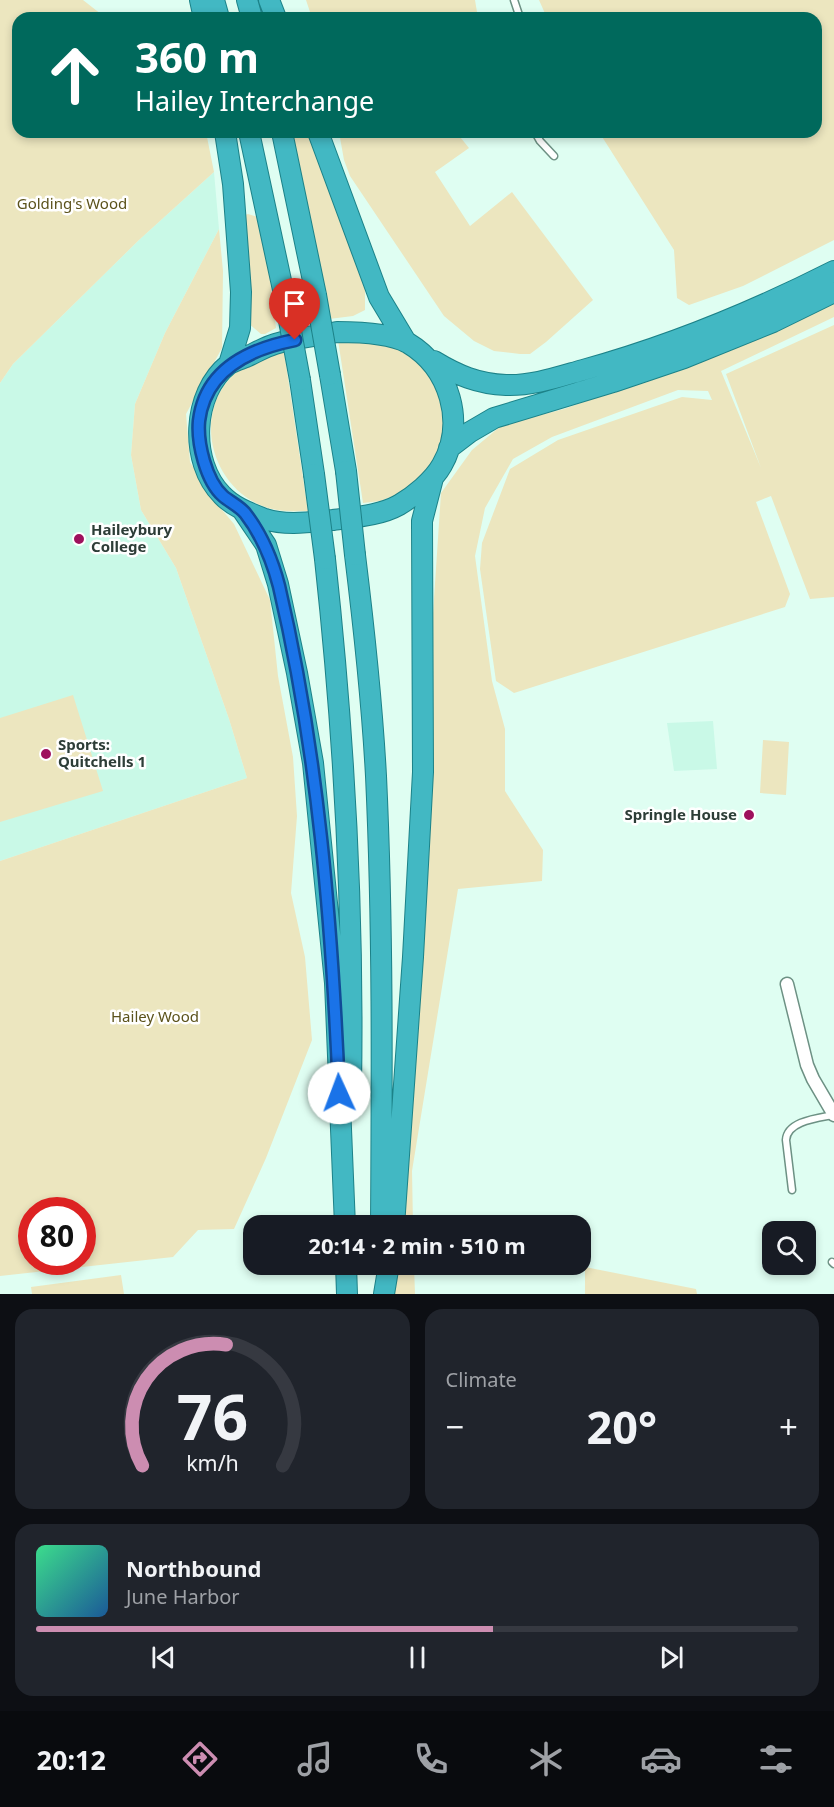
<!DOCTYPE html>
<html lang="en">
<head>
<meta charset="utf-8">
<style>
	body { margin:0; font-family:"Noto Sans",sans-serif; background:#20242c; color:#f1f3f6; height:100vh; display:flex; flex-direction:column; font-size:22px; white-space:nowrap }
	* { box-sizing:border-box; margin:0 }
	p { font-size:20px; color:#9ea1a6 }
	.icon { flex:none; width:33px; height:33px; fill:none; stroke:currentColor; stroke-width:2; stroke-linecap:round; stroke-linejoin:round }
	.map { position:relative; height:1294px; overflow:hidden }
	.sheet { display:flex; flex-direction:column; gap:15px; padding:15px; background:#0d0f14; flex:1 }
	.sheet>* { flex:none }
	.hud { position:absolute; left:12px; top:12px; width:810px; height:126px; border-radius:18px; box-shadow:0 3px 9px #0003; background:#00695c; color:#fff; overflow:hidden }
	.controls { position:absolute; left:762px; top:1221px; display:grid; gap:12px }
	.controls a { display:grid; place-items:center; width:54px; height:54px; border-radius:12px; background:#171b24; box-shadow:0 3px 9px #0003; font-size:30px }
	.speed { position:absolute; left:18px; top:1197px; display:flex; gap:12px; font-size:30px; font-weight:700; text-align:center }
	.speed>* { display:grid; place-content:center; width:78px; height:78px; border-radius:50%; background:#171b24; box-shadow:0 3px 9px #0003; line-height:1 }
	.speed .limit { border:9px solid #d22; background:#fff; color:#111 }
	.pin { position:absolute; display:grid; place-items:center; width:51px; height:51px; color:#fff; margin:-62px -26px; border-radius:50% 50% 50% 0; rotate:-45deg; box-shadow:0 0 6px #0007 }
	.pin .icon { rotate:45deg }
	.me { position:absolute; width:66px; margin:-33px; rotate:358deg; stroke-linejoin:round; filter:drop-shadow(0 0 4px #0008) }
	.turn { display:flex; align-items:center; gap:21px; height:126px; padding:0 24px; font-size:27px }
	.turn .icon { width:78px; height:78px; stroke-width:2.5 }
	.turn b { display:block; font-size:42px; line-height:51px }
	.big { font-size:45px; font-weight:700; line-height:1.1 }
	.sheet .widget { flex:1; display:flex; flex-direction:column; justify-content:center; gap:9px; min-width:0; padding:0 21px; border-radius:18px; background:#20242c }
	.sheet .dial { align-items:center; gap:0 }
	.dial svg { height:156px; overflow:visible; fill:none; stroke:#363941; stroke-width:7; stroke-linecap:round; text-anchor:middle }
	.dial text { fill:#f1f3f6; stroke:none }
	.song { display:flex; align-items:center; gap:18px }
	.cover { width:72px; height:72px; border-radius:9px; background:linear-gradient(135deg,hsl(150 70% 55%),hsl(210 70% 35%)) }
	.played { height:6px; border-radius:3px; background:linear-gradient(90deg,#cc8db1 60%,#363941 60%) }
	.keys { display:flex; justify-content:space-around; direction:ltr }
	.heat { display:flex; justify-content:space-between; align-items:center; font-size:33px; direction:ltr }
	.sheet .tiles { flex:1; display:grid; gap:15px; grid-template-columns:1fr 1fr }
	.widget:last-child { grid-column:span 2 }
	.trip { position:absolute; left:243px; top:1215px; width:348px; height:60px; border-radius:18px; background:#171b24; box-shadow:0 3px 9px #0003; font-weight:700; line-height:60px; text-align:center }
	.menu { display:flex; height:96px; justify-content:space-around; align-items:center; background:#090b0e; color:#9ea1a6 }
	.menu .icon { width:42px; height:42px }
	.menu .current { color:#cc8db1 }
	.menu b { font-size:27px; color:#f1f3f6 }
	.map>svg:first-child { display:block }
	.built { fill:#c9f9e7 }
	.green { fill:#ece6bf; fill-rule:evenodd }
	.lines { fill:none; stroke-linecap:round; stroke-linejoin:round }
	.service-casing { stroke:#6d9184; stroke-width:9 }
	.minor-casing { stroke:#6d9184; stroke-width:15 }
	.trunk-casing { stroke:#1c8288; stroke-width:22 }
	.service { stroke:#fff; stroke-width:6 }
	.minor { stroke:#fff; stroke-width:12 }
	.trunk { stroke:#42b8c3; stroke-width:20 }
	.trunk-bridge-casing { stroke:#1c8288; stroke-width:22; stroke-linecap:butt }
	.trunk-bridge { stroke:#42b8c3; stroke-width:20 }
	.route-casing { stroke:#114b97; stroke-width:15 }
	.route { stroke:#1a73e8; stroke-width:10 }
	.poi-dot { fill:#9e115d; stroke:#fff; stroke-width:2 }
	.labels { text-anchor:middle; stroke-width:5; stroke-linejoin:round; paint-order:stroke }
	.park-label { font-size:15px; fill:#5b521b; stroke:#fff }
	.poi-label { font-size:15px; font-weight:bold; fill:#2d3d37; stroke:#fff; text-anchor:start }
</style>
</head>
<body>
<div class="map">
<svg width="834" height="1294" viewBox="0 0 834 1294">
	<rect width="100%" height="100%" fill="#dffef2"/>
	<!-- built -->
	<path class="built" d="M214,172L219,229L165,333L135,404L131,455L141,510L176,568L229,719L247,778L0,861V383L13,364L139,240Z
		M713,721L717,769L674,771L667,723Z"/>
	<!-- green -->
	<path class="green" d="M0,0H83L106,18H18V132H206L214,172L139,240L13,364L0,383Z
		M306,0H475L478,18H312Z
		M539,0H834V240L743,286L689,305L677,298L674,250L599,132H816V18H547Z
		M292,132H308L365,290V310L353,316L329,319L305,193Z
		M339,132H456L469,148L435,172L470,226L512,192L593,300L546,342L530,354H520L494,351L474,341L444,316L350,176L344,160Z
		M248,214L258,217L269,271L276,328L265,334H261L248,323L245,215Z
		M219,229L223,271L222,348L186,414L190,462L212,498L234,524L270,600L278,676L293,757L297,816L291,893L305,957L312,1040L266,1158L234,1229L198,1230L173,1257L0,1276V861L247,778L229,719L176,568L141,510L131,455L135,404L165,333ZM32,1210H82V1262H32Z
		M834,300V317L721,371L761,468L726,374L834,325V597L810,599L771,496L756,502L790,594L785,607L514,693L496,681L480,569L482,543L510,469L558,440L682,397L712,400L708,391L678,390L552,437L513,459L485,508L475,556L492,681L505,729V791L543,850L542,881L458,889L412,1171L413,1225L397,1226L432,790L433,614L441,493L472,450L502,425L564,409L667,372Z
		M366,338L409,352L438,386L445,419L439,452L428,472L401,493L380,501L363,503L338,340Z
		M284,351L308,511C296,511 284,512 272,509C212,494 188,412 238,371C250,361 268,354 284,351Z
		M73,695L103,791L0,822V718Z
		M763,740L789,742L786,795L760,793Z
		M394,1265H414L415,1294H392Z
		M585,1267L696,1289L697,1294H585Z
		M121,1275L124,1294H32L31,1287Z"/>
	<g class="lines">
		<!-- service casing -->
		<g class="service-casing">
			<path id="service" d="M514,0L520,18
				M535,132L540,141L554,156
				M792,1190L786,1140C787,1121 818,1118 833,1115
				M832,1262L834,1264"/>
		</g>
		<!-- minor casing -->
		<g class="minor-casing">
			<path id="minor" d="M787,984L807,1065L813,1079L834,1115"/>
		</g>
		<!-- trunk casing -->
		<g class="trunk-casing">
			<path id="trunk" d="M200,0L204,18
				M214,0L219,18
				M247,0L252,18
				M269,0L276,18
				M225,132L233,184L241,292L240,328L229,364
				M249,132L285,299
				M282,132L316,295
				M318,132L379,297L406,342
				M337,332C357,332 390,333 408,343C450,368 466,423 442,465C433,481 414,496 399,505C379,516 354,517 333,520C311,522 286,526 265,519C250,513 233,507 222,495C189,462 192,393 229,364C234,361 241,359 246,357C255,353 265,347 275,344C295,338 317,336 337,332Z
				M434,361C457,375 478,384 506,385C532,386 558,377 583,370C670,346 753,312 834,271
				M330,375L346,471
				M300,380L314,474
				M449,448L470,432L494,418L613,382L684,358L773,322L834,292
				M243,511L266,545L278,584L297,673L313,763L335,983L345,1226
				M355,555C364,628 372,702 376,776C383,926 382,1076 381,1226
				M325,559C344,734 354,911 351,1088
				M394,1226L413,957L423,772L422,521L433,478
				M346,1264L347,1294
				M384,1294L389,1264"/>
		</g>
		<!-- service -->
		<use href="#service" class="service"/>
		<!-- minor -->
		<use href="#minor" class="minor"/>
		<!-- trunk -->
		<use href="#trunk" class="trunk"/>
		<!-- trunk-bridge casing -->
		<g class="trunk-bridge-casing">
			<path id="trunk-bridge" d="M316,295L330,375
				M285,299L300,380
				M346,471L355,555
				M314,474L325,559"/>
		</g>
		<!-- trunk-bridge -->
		<use href="#trunk-bridge" class="trunk-bridge"/>
	</g>
	<g class="lines">
		<!-- route casing -->
		<g class="route-casing">
			<path id="route" d="M295,340C249,349 205,370 199,421C197,443 206,481 223,496C230,502 239,506 245,513C262,535 272,559 279,586C318,752 332,923 339,1093"/>
		</g>
		<!-- route -->
		<use href="#route" class="route"/>
	</g>
	<!-- markers -->
	<g class="poi-dot">
		<circle cx="79" cy="539" r="6"/>
		<circle cx="46" cy="754" r="6"/>
		<circle cx="749" cy="815" r="6"/>
	</g>
	<g class="labels">
		<!-- park labels -->
		<g class="park-label">
			<text x="72" y="209">Golding's Wood</text>
			<text x="155" y="1022">Hailey Wood</text>
		</g>
		<!-- poi labels -->
		<g class="poi-label">
			<text x="91" y="535">Haileybury<tspan x="91" dy="17">College</tspan></text>
			<text x="58" y="750">Sports:<tspan x="58" dy="17">Quitchells 1</tspan></text>
			<text x="737" y="820" text-anchor="end">Springle House</text>
		</g>
	</g>
</svg>
<div class="controls">
<a><svg class="icon" aria-label="search" viewBox="0 0 24 24"><circle cx="10" cy="10" r="6"/><path d="M15 15l6 6"/></svg></a>
</div>
<div class="speed"><div class="limit">80</div></div>
<div class="pin" style="left:295px;top:340px;background:#d93025"><svg class="icon" aria-label="arrive" viewBox="0 0 24 24"><path d="M6 21V4h12l-3 4 3 4H6"/></svg></div>
<svg class="me" style="left:339px;top:1093px" viewBox="-20 -20 40 40"><circle r="19" fill="#fff"/><path d="M0-13L10 11 0 6-10 11z" fill="#1a73e8"/></svg>
<div class="trip">20:14 · 2 min · 510 m</div>
<div class="hud">
<div class="turn"><svg class="icon" aria-label="ahead" viewBox="0 0 24 24"><path d="M12 20V5M6 11l6-6 6 6"/></svg><div><b>360 m</b>Hailey Interchange</div></div>
</div>
</div>
<section class="sheet">
<div class="tiles">
<div class="widget dial"><svg viewBox="0 0 100 80">
<path d="M14 69A42 42 0 1 1 86 69"/>
<path d="M14 69A42 42 0 0 1 57 7" stroke="#cc8db1"/>
<text x="50" y="56" font-size="32" font-weight="700">76</text>
<text x="50" y="72" font-size="11">km/h</text>
</svg></div>
<div class="widget"><p>Climate</p>
<div class="heat"><a>−</a><b class="big">20°</b><a>+</a></div>
</div>
<div class="widget">
<div class="song"><i class="cover"></i><div><b>Northbound</b><p>June Harbor</p></div></div>
<div class="played"></div>
<div class="keys"><svg class="icon" aria-label="previous" viewBox="0 0 24 24"><path d="M18 5L8 12l10 7zM5 5v14"/></svg><svg class="icon" aria-label="pause" viewBox="0 0 24 24"><path d="M8 5v14M16 5v14"/></svg><svg class="icon" aria-label="next" viewBox="0 0 24 24"><path d="M6 5l10 7-10 7zM19 5v14"/></svg></div>
</div>
</div>
</section>
<nav class="menu">
<b>20:12</b>
<svg class="icon current" aria-label="directions" viewBox="0 0 24 24"><path d="M12 3l9 9-9 9-9-9zM9 14v-3h6M13 9l2 2-2 2"/></svg>
<svg class="icon" aria-label="music" viewBox="0 0 24 24"><path d="M9 18V5l10-2v13"/><circle cx="6" cy="18" r="3"/><circle cx="16" cy="16" r="3"/></svg>
<svg class="icon" aria-label="phone" viewBox="0 0 24 24"><path d="M5 4h4l2 5-3 2q2 4 5 5l2-3 5 2v4C11 20 4 13 5 4z"/></svg>
<svg class="icon" aria-label="climate" viewBox="0 0 24 24"><path d="M12 3v18M4 7l16 10M4 17L20 7"/></svg>
<svg class="icon" aria-label="car" viewBox="0 0 24 24"><path d="M5 17H2v-5l4-1 3-4h7l3 4 3 1v5h-3M9 17h6M6 11h13"/><circle cx="7" cy="17" r="2"/><circle cx="17" cy="17" r="2"/></svg>
<svg class="icon" aria-label="filters" viewBox="0 0 24 24"><path d="M4 7h16M4 17h16"/><circle cx="9" cy="7" r="2"/><circle cx="15" cy="17" r="2"/></svg>
</nav>
</body>
</html>
